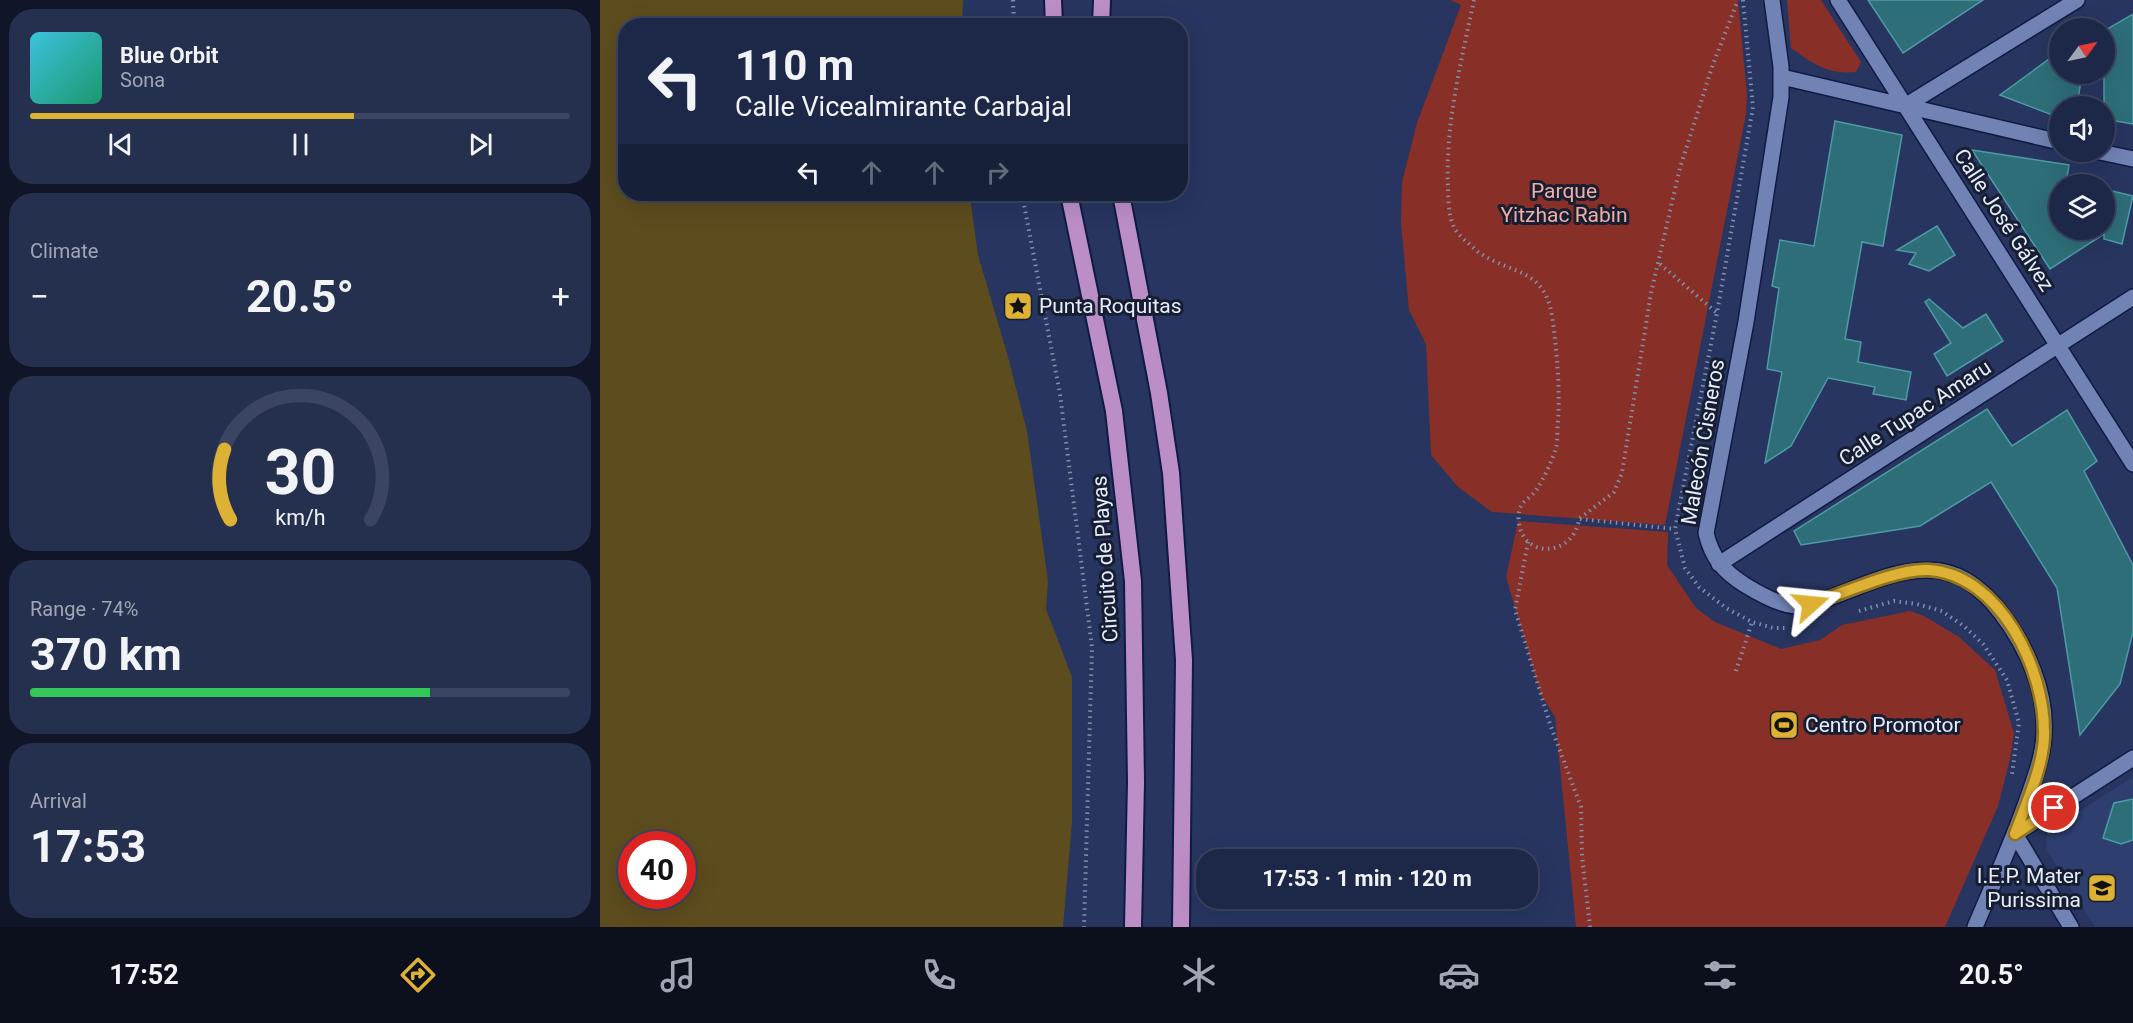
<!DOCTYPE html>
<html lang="en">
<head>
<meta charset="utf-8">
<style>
	body { margin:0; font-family:Roboto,sans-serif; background:#25304f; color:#f1f3f6; height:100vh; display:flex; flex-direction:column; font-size:22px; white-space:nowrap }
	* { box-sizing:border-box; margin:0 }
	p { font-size:20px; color:#a0a6b4 }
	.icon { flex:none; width:33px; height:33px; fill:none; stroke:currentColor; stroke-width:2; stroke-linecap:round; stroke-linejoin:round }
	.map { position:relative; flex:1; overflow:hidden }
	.panel { display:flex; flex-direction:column; gap:9px; padding:9px; background:#101628; width:600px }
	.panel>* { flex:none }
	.hud { position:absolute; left:18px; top:18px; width:570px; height:183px; border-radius:24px; box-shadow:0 6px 24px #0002,0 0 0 2px #3b4460; background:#1d2848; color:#f1f3f6; overflow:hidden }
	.needle { width:39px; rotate:57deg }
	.fabs { position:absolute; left:1449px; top:18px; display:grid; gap:12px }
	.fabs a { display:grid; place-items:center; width:66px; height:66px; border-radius:50%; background:#1d2848; box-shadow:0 6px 24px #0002,0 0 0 2px #3b4460; font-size:30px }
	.speed { position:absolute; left:18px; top:831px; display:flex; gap:12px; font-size:30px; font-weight:700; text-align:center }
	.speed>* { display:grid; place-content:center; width:78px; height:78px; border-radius:50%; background:#1d2848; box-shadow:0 6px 24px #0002,0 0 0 2px #3b4460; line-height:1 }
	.speed .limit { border:9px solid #d22; background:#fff; color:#111 }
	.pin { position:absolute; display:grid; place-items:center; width:51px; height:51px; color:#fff; margin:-26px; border:3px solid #fff; border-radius:50%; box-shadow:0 2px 6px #0007 }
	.me { position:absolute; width:66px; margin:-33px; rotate:72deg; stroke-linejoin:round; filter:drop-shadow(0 0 4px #0008) }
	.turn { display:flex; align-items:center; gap:21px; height:126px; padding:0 18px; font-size:27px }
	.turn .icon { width:78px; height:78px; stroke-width:2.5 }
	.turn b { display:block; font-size:42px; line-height:51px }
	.lanes { display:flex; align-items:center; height:57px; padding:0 18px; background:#0003; justify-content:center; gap:30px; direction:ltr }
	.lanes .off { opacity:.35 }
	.big { font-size:45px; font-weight:700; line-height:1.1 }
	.panel .tile { flex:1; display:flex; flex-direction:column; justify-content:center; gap:9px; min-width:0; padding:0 21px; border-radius:24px; background:#25304f }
	.panel .dial { align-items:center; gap:0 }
	.dial svg { height:156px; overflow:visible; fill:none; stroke:#3b4460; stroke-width:7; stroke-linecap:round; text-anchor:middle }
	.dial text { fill:#f1f3f6; stroke:none }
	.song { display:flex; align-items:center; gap:18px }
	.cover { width:72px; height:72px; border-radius:9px; background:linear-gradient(135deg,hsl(190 70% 55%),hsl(160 70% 35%)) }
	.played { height:6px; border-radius:3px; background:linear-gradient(90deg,#ddb133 60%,#3b4460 60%) }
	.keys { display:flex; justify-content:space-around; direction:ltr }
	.heat { display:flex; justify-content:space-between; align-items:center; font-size:33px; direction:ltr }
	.charge { height:9px; border-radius:4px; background:linear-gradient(90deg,#34c759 74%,#3b4460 0) }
	.trip { position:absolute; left:596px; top:849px; width:342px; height:60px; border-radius:24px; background:#1d2848; box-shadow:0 6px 24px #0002,0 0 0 2px #3b4460; font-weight:700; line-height:60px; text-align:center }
	.menu { display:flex; height:96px; justify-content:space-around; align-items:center; background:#0c101d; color:#a0a6b4 }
	.menu .icon { width:42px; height:42px }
	.menu .active { color:#ddb133 }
	.menu b { font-size:27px; color:#f1f3f6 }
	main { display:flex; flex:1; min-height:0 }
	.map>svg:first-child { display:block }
	.built { fill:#2e3e6f }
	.green { fill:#883028 }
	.water { fill:#5d4c1e; fill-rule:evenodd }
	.building { fill:#2e6e78; stroke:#4d9ba6; stroke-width:1.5 }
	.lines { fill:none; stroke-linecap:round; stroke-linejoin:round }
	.minor-casing { stroke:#101b43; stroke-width:18 }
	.tertiary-casing { stroke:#101b43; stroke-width:18 }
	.trunk-casing { stroke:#101b43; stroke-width:20 }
	.path { stroke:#848fac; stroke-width:4; stroke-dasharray:1.5 4.5; stroke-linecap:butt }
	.minor { stroke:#7183b4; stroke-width:15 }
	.tertiary { stroke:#7183b4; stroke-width:15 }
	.trunk { stroke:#bc8ec7; stroke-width:16 }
	.route-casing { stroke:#907321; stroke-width:15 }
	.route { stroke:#ddb133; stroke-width:10 }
	.labels { text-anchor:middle; stroke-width:6; stroke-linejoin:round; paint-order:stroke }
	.park-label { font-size:21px; fill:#efaea4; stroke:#171e31 }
	.street-label { font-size:21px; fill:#e5ecfc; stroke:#171e31 }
	.poi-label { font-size:21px; fill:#e5ecfc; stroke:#171e31; text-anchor:start }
</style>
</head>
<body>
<main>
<section class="panel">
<div class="tile">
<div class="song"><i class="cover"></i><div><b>Blue Orbit</b><p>Sona</p></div></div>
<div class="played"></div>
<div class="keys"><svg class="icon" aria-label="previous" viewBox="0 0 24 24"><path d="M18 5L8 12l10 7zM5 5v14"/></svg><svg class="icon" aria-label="pause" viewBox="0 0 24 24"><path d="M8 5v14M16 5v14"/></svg><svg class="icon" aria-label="next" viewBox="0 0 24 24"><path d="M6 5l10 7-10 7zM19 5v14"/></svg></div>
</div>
<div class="tile"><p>Climate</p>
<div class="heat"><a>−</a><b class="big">20.5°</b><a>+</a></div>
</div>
<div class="tile dial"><svg viewBox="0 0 100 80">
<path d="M14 69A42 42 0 1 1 86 69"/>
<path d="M14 69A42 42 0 0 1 11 33" stroke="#ddb133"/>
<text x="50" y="56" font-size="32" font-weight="700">30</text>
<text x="50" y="72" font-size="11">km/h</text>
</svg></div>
<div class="tile"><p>Range · 74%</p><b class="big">370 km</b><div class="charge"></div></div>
<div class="tile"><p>Arrival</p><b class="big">17:53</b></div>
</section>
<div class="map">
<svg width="1533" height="927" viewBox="0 0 1533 927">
	<rect width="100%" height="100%" fill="#273560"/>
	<!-- built -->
	<path class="built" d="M1533,777V927H1495L1446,849L1447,832Z"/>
	<!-- green -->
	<path class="green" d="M850,0H1138L1147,95L1146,114L1065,525L892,512L858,487L831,455L826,344L809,310L801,223L802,182L817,123L861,5Z
		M1187,0H1221L1261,62L1256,72C1228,75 1212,63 1191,48Z
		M918,521L1068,532L1067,565L1096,608L1115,622L1181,649L1220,640L1242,625L1310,611L1324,616L1359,637L1395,670L1414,733L1410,759L1398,806L1345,927H976L955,717L941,695L906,577Z"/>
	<!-- water -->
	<path class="water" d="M0,0H363L362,25L26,26V194H372L371,204L378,255L408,357L427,431L448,581L446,609L472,677V822L463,927H0ZM32,844H82V896H32Z"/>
	<!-- building -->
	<path class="building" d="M1268,0H1383L1303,53Z
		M1533,14V124L1504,119V31Z
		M1460,51V74H1482L1477,106H1460V118L1400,95Z
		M1235,121L1302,135L1283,246L1262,242L1245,339L1261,342L1258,362L1311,372L1306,400L1273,394L1275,387L1228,378L1191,446L1165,463L1182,372L1167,369L1179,288L1172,286L1180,240L1214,246Z
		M1372,150L1469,165L1466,184H1460V230H1504V189L1533,196L1522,244L1504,239V234L1450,269Z
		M1337,226L1355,255L1329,271L1309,264L1316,253L1297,250Z
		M1329,299L1363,328L1386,314L1403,341L1347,376L1334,354L1351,343L1325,302Z
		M1387,409L1412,446L1467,410L1497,461L1484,471L1533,565V632L1520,684L1480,735L1457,588L1391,482L1320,526L1201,545L1194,531Z
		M1533,799V840L1521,844L1503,838L1514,803Z"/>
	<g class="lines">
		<!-- minor casing -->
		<g class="minor-casing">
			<path id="minor" d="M1238,0L1533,464
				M1182,77L1460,142
				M1305,106L1477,0
				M1500,152L1533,159
				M1119,564L1533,297
				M1471,927L1415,834L1533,758"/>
		</g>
		<!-- tertiary casing -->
		<g class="tertiary-casing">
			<path id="tertiary" d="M1172,0L1181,67V97L1146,322L1106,533C1112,558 1123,571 1145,585C1158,593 1179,605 1195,606C1205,607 1217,602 1226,599C1258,588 1292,570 1326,570C1358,569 1383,589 1401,613C1427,647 1447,692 1444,735C1443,756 1435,777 1428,797C1413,841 1393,884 1375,927"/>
		</g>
		<!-- trunk casing -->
		<g class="trunk-casing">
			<path id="trunk" d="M453,0L454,26
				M501,26L502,0
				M469,194L514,411L533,581L536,782L533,927
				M521,194L559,393L571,473L584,660L581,927"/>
		</g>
		<!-- path -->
		<path class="path" d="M413,0L414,26
			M874,0C861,62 845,125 848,189C848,200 849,215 853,225C855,231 862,238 867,242C872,246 876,251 881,254C912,274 945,269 952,316C957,351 960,386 958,421C957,429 958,440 956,448C952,461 944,478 937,489C928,502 916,501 919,523C924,560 974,556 979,519L1014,492L1022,473L1051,293L1080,168L1112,67L1138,0
			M1143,0L1153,107L1117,313L1075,529L1085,568L1099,587L1126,608L1152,622L1173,628H1188
			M422,194L460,394L492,647L484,927
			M1060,264L1117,313
			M980,519L1075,529
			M928,542L915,610L950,724L981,807L982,856L990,927
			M1259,611L1294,601L1317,604L1342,611L1365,627L1383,644L1407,680L1419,723L1412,774
			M1136,671L1152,622"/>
		<!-- minor -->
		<use href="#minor" class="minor"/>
		<!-- tertiary -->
		<use href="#tertiary" class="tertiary"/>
		<!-- trunk -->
		<use href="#trunk" class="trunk"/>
	</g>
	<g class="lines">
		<!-- route casing -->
		<g class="route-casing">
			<path id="route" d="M1211,604C1242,594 1298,568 1328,570C1400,574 1445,669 1444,734C1444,765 1426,804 1415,834L1454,808"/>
		</g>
		<!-- route -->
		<use href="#route" class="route"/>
	</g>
	<!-- icons -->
	<defs>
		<g id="sight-square" transform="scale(1.5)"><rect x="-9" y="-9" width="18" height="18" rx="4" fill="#ddb133" stroke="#171e31"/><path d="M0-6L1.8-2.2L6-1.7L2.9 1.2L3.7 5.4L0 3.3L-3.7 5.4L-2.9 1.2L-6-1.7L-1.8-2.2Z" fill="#111"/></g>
		<g id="stadium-square" transform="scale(1.5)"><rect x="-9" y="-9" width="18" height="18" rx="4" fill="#ddb133" stroke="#171e31"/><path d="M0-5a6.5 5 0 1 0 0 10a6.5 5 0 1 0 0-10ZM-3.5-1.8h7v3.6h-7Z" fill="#111"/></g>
		<g id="school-square" transform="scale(1.5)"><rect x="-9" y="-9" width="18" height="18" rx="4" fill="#ddb133" stroke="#171e31"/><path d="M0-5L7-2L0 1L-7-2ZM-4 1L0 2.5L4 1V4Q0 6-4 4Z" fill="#111"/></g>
	</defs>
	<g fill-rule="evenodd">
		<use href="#sight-square" x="418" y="306"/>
		<use href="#stadium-square" x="1184" y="725"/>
		<use href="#school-square" x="1502" y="888"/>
	</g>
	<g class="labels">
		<!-- park labels -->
		<g class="park-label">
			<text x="964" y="198">Parque<tspan x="964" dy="24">Yitzhac Rabin</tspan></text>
		</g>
		<!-- street labels -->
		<g class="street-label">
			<text transform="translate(1404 220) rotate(57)" y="7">Calle José Gálvez</text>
			<text transform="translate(1315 413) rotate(-33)" y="7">Calle Tupac Amaru</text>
			<text transform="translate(1103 442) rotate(-80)" y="7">Malecón Cisneros</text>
			<text transform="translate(505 559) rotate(-94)" y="7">Circuito de Playas</text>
		</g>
		<!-- poi labels -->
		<g class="poi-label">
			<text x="439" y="313">Punta Roquitas</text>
			<text x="1205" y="732">Centro Promotor</text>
			<text x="1481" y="883" text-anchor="end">I.E.P. Mater<tspan x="1481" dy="24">Purissima</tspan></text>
		</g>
	</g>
</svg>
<div class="fabs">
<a><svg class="needle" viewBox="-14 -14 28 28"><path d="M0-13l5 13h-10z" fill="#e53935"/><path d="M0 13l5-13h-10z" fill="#a0a6b4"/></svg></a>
<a><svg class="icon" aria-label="sound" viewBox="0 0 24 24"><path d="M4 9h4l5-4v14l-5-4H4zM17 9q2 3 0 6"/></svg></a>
<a><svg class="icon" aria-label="layers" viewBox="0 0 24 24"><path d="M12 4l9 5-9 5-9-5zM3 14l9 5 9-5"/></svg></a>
</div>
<div class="speed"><div class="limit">40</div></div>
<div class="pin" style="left:1454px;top:808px;background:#d93025"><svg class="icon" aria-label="arrive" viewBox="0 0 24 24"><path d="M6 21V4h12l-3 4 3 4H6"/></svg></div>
<svg class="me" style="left:1211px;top:604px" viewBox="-20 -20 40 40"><path d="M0-17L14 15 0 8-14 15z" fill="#ddb133" stroke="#fff" stroke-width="4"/></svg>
<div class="trip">17:53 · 1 min · 120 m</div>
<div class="hud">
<div class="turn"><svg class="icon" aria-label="left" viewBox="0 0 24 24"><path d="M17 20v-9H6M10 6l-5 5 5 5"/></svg><div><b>110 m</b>Calle Vicealmirante Carbajal</div></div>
<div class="lanes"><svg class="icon" aria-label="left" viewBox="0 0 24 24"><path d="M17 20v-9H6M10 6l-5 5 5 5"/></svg><svg class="icon off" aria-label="ahead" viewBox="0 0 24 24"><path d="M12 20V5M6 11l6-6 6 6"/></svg><svg class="icon off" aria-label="ahead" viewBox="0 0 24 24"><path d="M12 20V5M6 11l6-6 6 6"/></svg><svg class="icon off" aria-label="right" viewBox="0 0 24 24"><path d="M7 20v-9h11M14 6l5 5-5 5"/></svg></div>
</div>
</div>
</main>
<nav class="menu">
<b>17:52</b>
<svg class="icon active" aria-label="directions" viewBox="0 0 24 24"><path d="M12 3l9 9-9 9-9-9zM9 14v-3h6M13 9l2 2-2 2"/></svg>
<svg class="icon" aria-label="music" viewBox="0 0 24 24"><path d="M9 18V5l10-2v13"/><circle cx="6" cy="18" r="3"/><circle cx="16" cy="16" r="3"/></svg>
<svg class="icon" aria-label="phone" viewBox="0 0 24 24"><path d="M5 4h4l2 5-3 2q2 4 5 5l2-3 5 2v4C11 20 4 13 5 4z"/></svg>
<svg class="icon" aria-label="climate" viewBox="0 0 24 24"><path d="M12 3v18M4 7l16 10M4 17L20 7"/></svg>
<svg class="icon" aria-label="car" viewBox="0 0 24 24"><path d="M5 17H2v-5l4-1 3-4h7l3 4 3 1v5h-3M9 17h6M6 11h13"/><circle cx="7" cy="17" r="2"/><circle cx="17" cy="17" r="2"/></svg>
<svg class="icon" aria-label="filters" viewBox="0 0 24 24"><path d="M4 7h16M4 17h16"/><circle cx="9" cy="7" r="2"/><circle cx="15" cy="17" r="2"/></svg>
<b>20.5°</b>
</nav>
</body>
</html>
